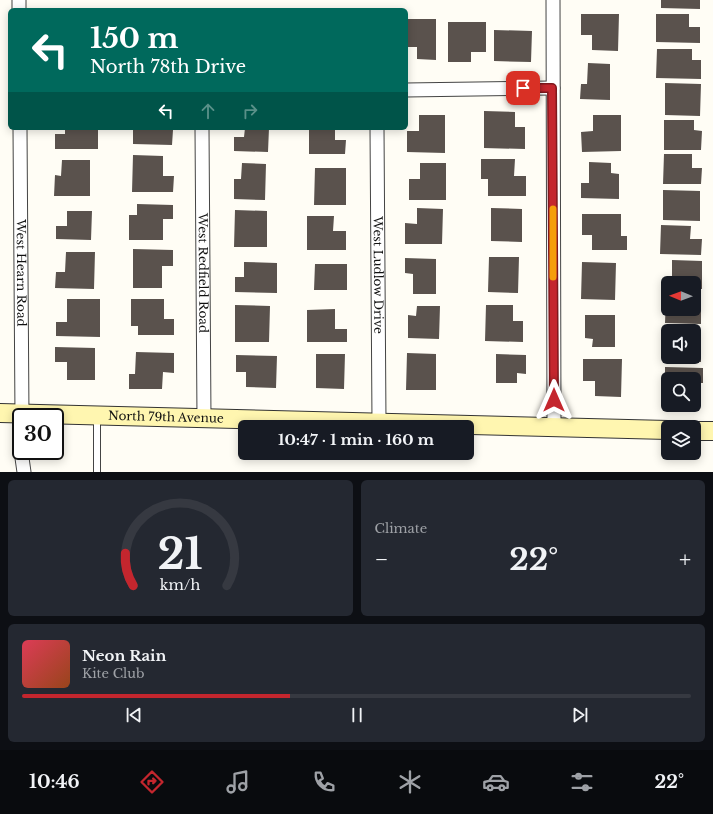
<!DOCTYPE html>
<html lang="en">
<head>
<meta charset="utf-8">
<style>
	body { margin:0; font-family:"Libre Baskerville",serif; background:#242831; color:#f1f3f6; height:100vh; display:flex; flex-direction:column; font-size:15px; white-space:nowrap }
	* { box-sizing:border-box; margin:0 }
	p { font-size:13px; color:#9ea1a6 }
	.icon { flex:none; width:22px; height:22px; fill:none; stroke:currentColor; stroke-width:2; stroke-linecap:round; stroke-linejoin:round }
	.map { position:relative; height:472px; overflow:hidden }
	.side { display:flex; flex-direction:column; gap:8px; padding:8px; background:#0d0f14; flex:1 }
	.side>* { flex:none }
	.banner { position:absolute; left:8px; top:8px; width:400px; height:122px; border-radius:6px; box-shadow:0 2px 10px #0003; background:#00695c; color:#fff; overflow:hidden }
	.needle { width:26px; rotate:271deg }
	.fabs { position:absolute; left:661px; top:276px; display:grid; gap:8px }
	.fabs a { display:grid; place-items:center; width:40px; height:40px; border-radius:6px; background:#171b24; box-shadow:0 2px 10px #0003; font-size:20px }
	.speed { position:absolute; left:12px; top:408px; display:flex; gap:8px; font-size:20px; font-weight:700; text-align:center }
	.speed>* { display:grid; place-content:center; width:52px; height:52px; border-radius:50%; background:#171b24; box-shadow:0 2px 10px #0003; line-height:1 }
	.speed .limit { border:2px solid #111; border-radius:6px; background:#fff; color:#111 }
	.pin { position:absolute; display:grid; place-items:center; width:34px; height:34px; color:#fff; margin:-17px; border-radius:8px; box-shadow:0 2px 6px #0006 }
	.me { position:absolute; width:44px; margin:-22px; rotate:0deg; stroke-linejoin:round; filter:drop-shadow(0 0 3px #0008) }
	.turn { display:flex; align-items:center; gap:14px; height:84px; padding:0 16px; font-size:18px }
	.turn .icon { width:52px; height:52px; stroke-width:2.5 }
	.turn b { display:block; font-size:28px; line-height:34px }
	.lanes { display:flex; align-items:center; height:38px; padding:0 16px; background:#0003; justify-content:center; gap:20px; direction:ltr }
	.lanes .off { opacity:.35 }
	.big { font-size:30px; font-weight:700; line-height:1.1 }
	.side .widget { flex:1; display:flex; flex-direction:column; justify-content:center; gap:6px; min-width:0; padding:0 14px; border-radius:6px; background:#242831 }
	.side .dial { align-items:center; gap:0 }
	.dial svg { height:104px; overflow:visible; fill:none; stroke:#363941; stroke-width:7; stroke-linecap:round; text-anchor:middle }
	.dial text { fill:#f1f3f6; stroke:none }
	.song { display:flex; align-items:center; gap:12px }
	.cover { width:48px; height:48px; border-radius:6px; background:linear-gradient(135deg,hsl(350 70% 55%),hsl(20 70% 35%)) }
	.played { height:4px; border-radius:2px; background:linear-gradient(90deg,#c4262e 40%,#363941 40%) }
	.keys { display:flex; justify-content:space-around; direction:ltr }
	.heat { display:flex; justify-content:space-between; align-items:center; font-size:22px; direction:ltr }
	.side .tiles { flex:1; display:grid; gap:8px; grid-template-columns:1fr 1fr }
	.widget:last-child { grid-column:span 2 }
	.trip { position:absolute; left:238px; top:420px; width:236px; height:40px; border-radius:6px; background:#171b24; box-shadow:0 2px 10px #0003; font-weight:700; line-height:40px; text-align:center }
	.tabs { display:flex; height:64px; justify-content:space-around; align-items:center; background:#090b0e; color:#9ea1a6 }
	.tabs .icon { width:28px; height:28px }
	.tabs .on { color:#c4262e }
	.tabs b { font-size:18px; color:#f1f3f6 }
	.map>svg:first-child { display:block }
	.building { fill:#5a524d }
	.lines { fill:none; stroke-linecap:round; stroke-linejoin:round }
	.lane-casing { stroke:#444; stroke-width:8 }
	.street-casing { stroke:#444; stroke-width:15 }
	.secondary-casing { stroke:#333; stroke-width:20 }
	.lane { stroke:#fff; stroke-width:6 }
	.street { stroke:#fff; stroke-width:13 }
	.secondary { stroke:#fff6b0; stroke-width:18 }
	.route-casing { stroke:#7f191e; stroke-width:10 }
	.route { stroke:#c4262e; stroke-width:7 }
	.slow { stroke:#f59e0b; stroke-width:7 }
	.labels { text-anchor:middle; stroke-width:4; stroke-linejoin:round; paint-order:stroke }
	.street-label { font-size:12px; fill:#111; stroke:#fff }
</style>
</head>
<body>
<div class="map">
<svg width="713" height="472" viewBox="0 0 713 472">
	<rect width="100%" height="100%" fill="#fffdf5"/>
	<!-- building -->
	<path class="building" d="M661,0H700V9L661,8Z
		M581,14H619L618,51L592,50V35H581Z
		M656,14H689V27H700V43L656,42Z
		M406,19H436V60L417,59V47H406Z
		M448,22H486V52H471V62H448Z
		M494,30L532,31L531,62L494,61Z
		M657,49H692V60H701V79L656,78Z
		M588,63L610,64V100L580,99L581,84H587Z
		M665,83L701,84L700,116L665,115Z
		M484,111L515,112V127H525V149L484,148Z
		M419,115H445V153L407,152V131H419Z
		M593,115H621V151L582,152L581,132L593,131Z
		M664,120H694V130L702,131L701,150H664Z
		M65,128H98V149H55V134H65Z
		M133,128H162V129L173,130L172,145L133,144Z
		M245,128H269L268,152L234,151V137H244Z
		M302,128H335V140H346L345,154H309V130H302Z
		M664,154H692V168H702L701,184H663Z
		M133,155L163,156V176H174L173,192H132Z
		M481,159H515L514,176H526V196H488V179H481Z
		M62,160H90V196H54L55,175L61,176Z
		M589,162L611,163V173L619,174V199L581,198V183H589Z
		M242,163L266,164L265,200L234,199V179H241Z
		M420,163H446V200H409V179H420Z
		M315,168H346V205H314Z
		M663,190L700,191V221L663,220Z
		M137,204L173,205V219H163V240H129V215H137Z
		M417,208L443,209L442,244H405V223L417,224Z
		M491,208L522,209V242L491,241Z
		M235,210L267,211V247H234Z
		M67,211H92L91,240L56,239V226H67Z
		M582,214H621V236H627V250H592V235H582Z
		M307,216H334L333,231H346V250H307Z
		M661,225L691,226L690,239H702L701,255L660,254Z
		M133,249L173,250V266H162V288H133Z
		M66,252H95L94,289L55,288L56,272H65Z
		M489,257H519L518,293L488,292Z
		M405,258L436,259V294H413V274L405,273Z
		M672,260L702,261V289H694V283H672Z
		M244,262L277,263V293L235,292V277H244Z
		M582,262L616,263L615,300L581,299Z
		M315,264H347V290H314Z
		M666,297H668V309H694V297H701V324L665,323Z
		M67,299H100V337L56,336V322H67Z
		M131,299H164V319H174V335H138V326H131Z
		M235,305L270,306L269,342H235Z
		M486,305H513V321H523V342L485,341Z
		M417,306H440L439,339L408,338V315L416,316Z
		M335,309V329H347V342H307V310Z
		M585,315H615V347H592L593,339L585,338Z
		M664,335H668V357H694V336H701V362L664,361Z
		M55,347L95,348V380H67V362H55Z
		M136,352L174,353V373L163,372L162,389H129V374H135Z
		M407,353L436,354V390H406Z
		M316,354H345L344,389L316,388Z
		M496,354L526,355V374L517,373V383H496Z
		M236,355L277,356L276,388L246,387V372H236Z
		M583,359H622L621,397L595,396V381H583Z
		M665,367L703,368V383H694V379H668V397H665Z"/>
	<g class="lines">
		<!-- lane casing -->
		<g class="lane-casing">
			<path id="lane" d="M97,418V472"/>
		</g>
		<!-- street casing -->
		<g class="street-casing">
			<g id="street">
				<path d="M19,0V10"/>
				<path d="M553,0L554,426"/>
				<path d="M406,90L553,88"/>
				<path id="s1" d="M20,128L22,417"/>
				<path id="s2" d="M202,128L204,418"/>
				<path id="s3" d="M377,128L379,422"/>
				<path d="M21,451L24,472"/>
			</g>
		</g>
		<!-- secondary casing -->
		<g class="secondary-casing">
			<g id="secondary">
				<path id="s4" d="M0,413L668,430"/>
				<path d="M694,431H713"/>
			</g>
		</g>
		<!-- lane -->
		<use href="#lane" class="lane"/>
		<!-- street -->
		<use href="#street" class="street"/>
		<!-- secondary -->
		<use href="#secondary" class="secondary"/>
	</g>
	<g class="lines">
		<!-- route casing -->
		<g class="route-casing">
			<path id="route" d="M523,88H552L554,400"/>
		</g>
		<!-- route -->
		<use href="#route" class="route"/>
		<!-- slow -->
		<path class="slow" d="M553,209V277"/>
	</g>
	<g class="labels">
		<!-- street labels -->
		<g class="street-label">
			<text dy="4" stroke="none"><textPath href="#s1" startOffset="145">West Hearn Road</textPath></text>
			<text dy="4" stroke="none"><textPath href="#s2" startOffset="145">West Redfield Road</textPath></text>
			<text dy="4" stroke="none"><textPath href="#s3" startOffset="147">West Ludlow Drive</textPath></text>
			<text dy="4" stroke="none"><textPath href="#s4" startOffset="166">North 79th Avenue</textPath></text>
		</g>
	</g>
</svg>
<div class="fabs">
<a><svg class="needle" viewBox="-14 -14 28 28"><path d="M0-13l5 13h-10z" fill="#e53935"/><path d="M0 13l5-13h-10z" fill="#9ea1a6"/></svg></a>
<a><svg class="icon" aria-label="sound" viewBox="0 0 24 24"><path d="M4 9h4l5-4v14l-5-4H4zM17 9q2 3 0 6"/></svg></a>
<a><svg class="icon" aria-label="search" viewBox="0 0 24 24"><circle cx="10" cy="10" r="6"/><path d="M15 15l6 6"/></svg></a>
<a><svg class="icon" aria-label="layers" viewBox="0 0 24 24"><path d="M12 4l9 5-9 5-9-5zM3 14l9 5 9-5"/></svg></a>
</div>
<div class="speed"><div class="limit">30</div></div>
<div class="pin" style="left:523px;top:88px;background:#d93025"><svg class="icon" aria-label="arrive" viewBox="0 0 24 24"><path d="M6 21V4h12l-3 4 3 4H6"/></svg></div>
<svg class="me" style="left:554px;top:400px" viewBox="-20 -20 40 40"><path d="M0-17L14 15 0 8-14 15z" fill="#c4262e" stroke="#fff" stroke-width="4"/></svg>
<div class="trip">10:47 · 1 min · 160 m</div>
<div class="banner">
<div class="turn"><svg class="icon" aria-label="left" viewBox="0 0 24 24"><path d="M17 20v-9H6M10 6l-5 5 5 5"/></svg><div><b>150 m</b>North 78th Drive</div></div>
<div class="lanes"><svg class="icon" aria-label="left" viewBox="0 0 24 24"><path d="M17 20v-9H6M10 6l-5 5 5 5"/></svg><svg class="icon off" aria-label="ahead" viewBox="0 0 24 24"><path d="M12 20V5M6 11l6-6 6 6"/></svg><svg class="icon off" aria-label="right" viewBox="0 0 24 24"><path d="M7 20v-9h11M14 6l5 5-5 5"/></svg></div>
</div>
</div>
<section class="side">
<div class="tiles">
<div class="widget dial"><svg viewBox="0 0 100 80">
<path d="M14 69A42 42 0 1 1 86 69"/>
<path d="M14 69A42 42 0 0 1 8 44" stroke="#c4262e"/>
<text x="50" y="56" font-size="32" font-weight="700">21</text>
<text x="50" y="72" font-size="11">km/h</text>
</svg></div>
<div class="widget"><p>Climate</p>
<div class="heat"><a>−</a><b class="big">22°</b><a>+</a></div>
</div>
<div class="widget">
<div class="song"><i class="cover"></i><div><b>Neon Rain</b><p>Kite Club</p></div></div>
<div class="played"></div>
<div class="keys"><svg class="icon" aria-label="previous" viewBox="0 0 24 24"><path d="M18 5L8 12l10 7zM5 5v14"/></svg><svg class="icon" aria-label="pause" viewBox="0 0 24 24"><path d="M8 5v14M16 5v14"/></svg><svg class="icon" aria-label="next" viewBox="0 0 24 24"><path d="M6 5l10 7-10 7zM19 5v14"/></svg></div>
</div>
</div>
</section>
<nav class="tabs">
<b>10:46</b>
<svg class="icon on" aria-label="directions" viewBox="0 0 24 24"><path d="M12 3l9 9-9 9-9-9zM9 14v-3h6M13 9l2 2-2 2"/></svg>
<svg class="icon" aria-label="music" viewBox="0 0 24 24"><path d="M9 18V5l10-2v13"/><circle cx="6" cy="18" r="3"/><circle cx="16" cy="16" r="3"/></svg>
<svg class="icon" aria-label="phone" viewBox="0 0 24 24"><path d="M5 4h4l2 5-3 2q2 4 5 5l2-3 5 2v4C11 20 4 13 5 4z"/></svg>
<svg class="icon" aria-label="climate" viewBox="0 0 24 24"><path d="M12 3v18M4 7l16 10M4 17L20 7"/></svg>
<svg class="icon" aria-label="car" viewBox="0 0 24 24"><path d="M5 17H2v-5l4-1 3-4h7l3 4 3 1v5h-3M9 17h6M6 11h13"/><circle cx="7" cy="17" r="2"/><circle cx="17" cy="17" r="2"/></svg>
<svg class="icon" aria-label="filters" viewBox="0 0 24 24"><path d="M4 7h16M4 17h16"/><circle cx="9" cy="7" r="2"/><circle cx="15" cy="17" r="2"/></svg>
<b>22°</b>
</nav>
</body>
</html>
